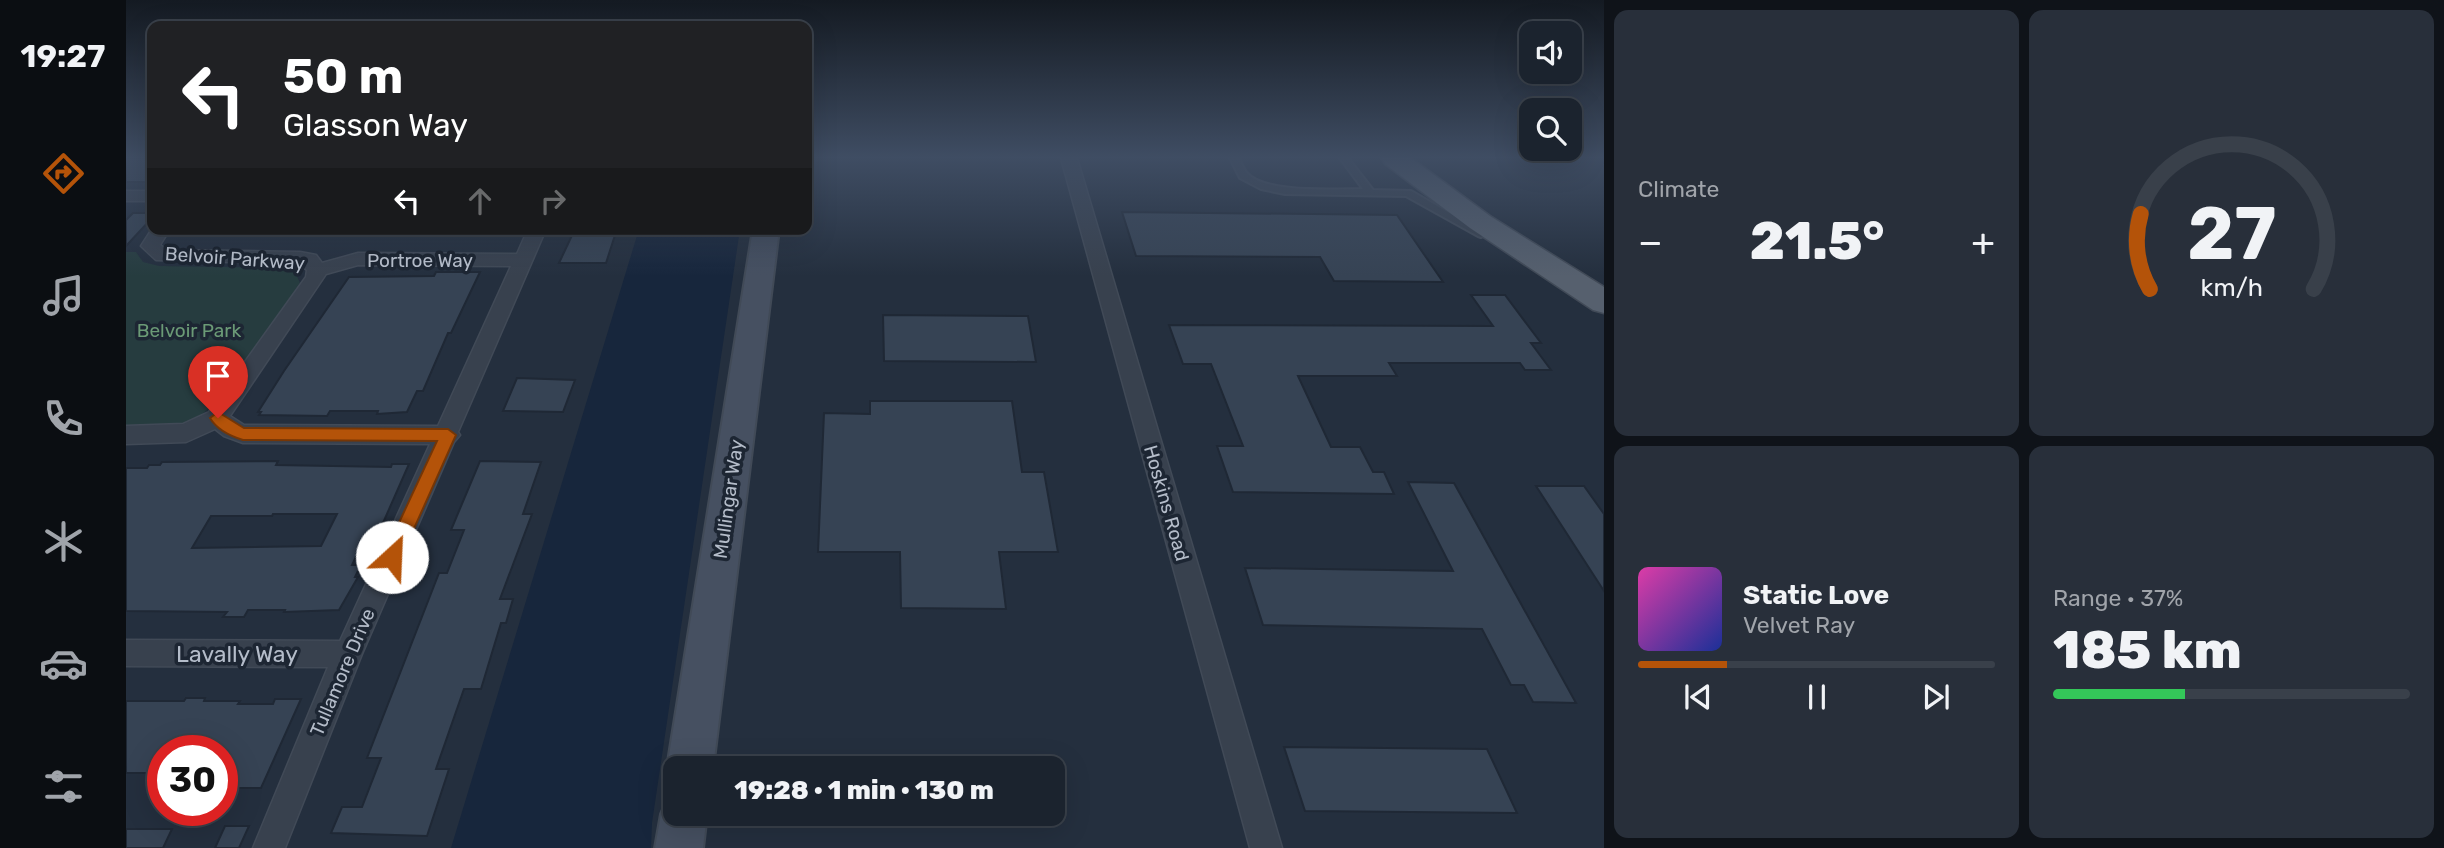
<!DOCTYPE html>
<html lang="en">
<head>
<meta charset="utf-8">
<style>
	body { margin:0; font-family:Rubik,sans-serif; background:#282f3a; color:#f1f3f6; height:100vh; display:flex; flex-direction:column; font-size:26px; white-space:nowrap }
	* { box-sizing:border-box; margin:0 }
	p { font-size:23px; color:#a0a4aa }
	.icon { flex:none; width:38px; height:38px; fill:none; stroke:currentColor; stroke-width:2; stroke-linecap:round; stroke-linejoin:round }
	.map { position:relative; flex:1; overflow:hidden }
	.side { display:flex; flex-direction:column; gap:10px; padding:10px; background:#0f1319; width:840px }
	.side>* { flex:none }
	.guide { position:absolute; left:21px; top:21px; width:665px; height:214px; border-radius:14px; box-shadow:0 7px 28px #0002,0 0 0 2px #39404a; background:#202124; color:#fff; overflow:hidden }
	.controls { position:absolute; left:1393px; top:21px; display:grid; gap:14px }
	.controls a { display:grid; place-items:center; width:63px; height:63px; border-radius:14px; background:#1b232e; box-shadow:0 7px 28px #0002,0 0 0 2px #39404a; font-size:35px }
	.speed { position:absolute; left:21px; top:735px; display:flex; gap:14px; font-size:35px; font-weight:700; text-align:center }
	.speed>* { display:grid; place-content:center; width:91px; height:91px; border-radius:50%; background:#1b232e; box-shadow:0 7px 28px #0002,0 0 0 2px #39404a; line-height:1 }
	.speed .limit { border:10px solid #d22; background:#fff; color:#111 }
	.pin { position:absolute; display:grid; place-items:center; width:60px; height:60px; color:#fff; margin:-72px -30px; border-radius:50% 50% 50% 0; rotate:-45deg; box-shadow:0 0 7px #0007 }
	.pin .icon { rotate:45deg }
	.me { position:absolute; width:77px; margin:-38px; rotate:25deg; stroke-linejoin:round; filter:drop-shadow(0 0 5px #0008) }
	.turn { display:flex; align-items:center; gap:24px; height:147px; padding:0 21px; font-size:32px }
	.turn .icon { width:91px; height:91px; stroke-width:2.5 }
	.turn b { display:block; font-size:49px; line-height:60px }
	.lanes { display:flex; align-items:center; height:66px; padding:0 21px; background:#0003; justify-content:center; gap:35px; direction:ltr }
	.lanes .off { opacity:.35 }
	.big { font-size:52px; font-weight:800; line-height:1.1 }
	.side .tile { flex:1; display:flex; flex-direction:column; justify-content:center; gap:10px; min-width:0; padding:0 24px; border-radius:14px; background:#282f3a }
	.side .dial { align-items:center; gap:0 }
	.dial svg { height:182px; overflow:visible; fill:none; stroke:#39404a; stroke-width:7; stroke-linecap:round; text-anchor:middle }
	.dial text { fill:#f1f3f6; stroke:none }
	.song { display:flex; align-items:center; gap:21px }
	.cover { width:84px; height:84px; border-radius:10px; background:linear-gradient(135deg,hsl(320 70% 55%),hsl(230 70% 35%)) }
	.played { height:7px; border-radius:4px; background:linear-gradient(90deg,#b45309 25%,#39404a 25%) }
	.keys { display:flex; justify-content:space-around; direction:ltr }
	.heat { display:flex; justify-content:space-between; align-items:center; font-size:38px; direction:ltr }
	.charge { height:10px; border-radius:5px; background:linear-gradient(90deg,#34c759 37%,#39404a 0) }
	.side .tiles { flex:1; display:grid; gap:10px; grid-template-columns:repeat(2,1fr) }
	.trip { position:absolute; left:537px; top:756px; width:402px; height:70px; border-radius:14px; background:#1b232e; box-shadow:0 7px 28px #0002,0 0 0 2px #39404a; font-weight:800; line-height:70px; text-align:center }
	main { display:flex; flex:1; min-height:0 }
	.dock { display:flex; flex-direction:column; width:126px; justify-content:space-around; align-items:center; background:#0b0e12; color:#a0a4aa }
	.dock .icon { width:49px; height:49px }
	.dock .active { color:#b45309 }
	.dock b { font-size:32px; color:#f1f3f6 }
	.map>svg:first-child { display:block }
	.green { fill:#263c3f }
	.water { fill:#17263c }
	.building { fill:#364354; stroke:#1f2835; stroke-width:2; fill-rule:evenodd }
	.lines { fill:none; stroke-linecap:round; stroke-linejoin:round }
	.lane-casing { stroke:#414a57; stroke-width:4 }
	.street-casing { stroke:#414a57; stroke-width:3 }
	.secondary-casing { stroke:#414a57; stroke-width:4 }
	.primary-casing { stroke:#414a57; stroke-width:3 }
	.lane { fill:#38414e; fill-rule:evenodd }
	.street { fill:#38414e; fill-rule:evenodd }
	.secondary { fill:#465061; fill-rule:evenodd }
	.primary { fill:#56606e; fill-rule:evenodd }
	.route { fill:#b45309; stroke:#753606; stroke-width:2 }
	.labels { text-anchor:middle; stroke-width:7; stroke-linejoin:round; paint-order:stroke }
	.street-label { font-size:19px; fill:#b4bcc9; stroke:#1d2633 }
	.park-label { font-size:19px; fill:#6b9a76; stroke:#1d2633 }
	.near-street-label { font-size:23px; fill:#b4bcc9; stroke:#1d2633 }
</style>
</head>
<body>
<main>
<nav class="dock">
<b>19:27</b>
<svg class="icon active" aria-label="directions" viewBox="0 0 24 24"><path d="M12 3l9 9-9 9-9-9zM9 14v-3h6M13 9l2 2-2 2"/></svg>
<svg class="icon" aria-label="music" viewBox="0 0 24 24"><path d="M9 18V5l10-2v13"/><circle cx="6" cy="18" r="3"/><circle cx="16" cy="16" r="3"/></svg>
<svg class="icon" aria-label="phone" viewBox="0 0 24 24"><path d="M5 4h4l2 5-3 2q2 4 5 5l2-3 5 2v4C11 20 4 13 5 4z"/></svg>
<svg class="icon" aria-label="climate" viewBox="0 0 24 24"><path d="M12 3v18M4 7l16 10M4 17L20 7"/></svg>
<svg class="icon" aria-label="car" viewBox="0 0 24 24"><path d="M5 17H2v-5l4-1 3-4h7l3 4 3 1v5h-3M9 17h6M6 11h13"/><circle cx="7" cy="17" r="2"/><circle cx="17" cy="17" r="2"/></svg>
<svg class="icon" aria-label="filters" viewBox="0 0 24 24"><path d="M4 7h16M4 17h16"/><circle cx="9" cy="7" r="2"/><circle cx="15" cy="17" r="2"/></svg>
</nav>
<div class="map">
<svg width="1478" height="848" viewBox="0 0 1478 848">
	<rect width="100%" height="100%" fill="#242f3e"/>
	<!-- green -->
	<path class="green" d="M0,252H10L17,262L33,266L161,268L169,272L174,283C151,316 101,401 69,419C49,429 22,426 0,426Z"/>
	<!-- water -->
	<path class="water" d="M513,229H614L526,823L525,848H325Z"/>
	<!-- building -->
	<path class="building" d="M0,158H26V182H0Z
		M996,212L1271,215L1317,282L1208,281L1194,257L1010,256Z
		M7,213H26V218L0,246V220Z
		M449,229H491L480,263H433Z
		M310,272H354L325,333H322L297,391H291L281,412L251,414L252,411H204L201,416L133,415L135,412H132L158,371L223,277L308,276Z
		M1345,295H1379L1415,343H1405L1425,370H1399L1394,363H1263L1271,376H1172L1205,447H1234L1247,472H1258L1268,494L1107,492L1091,446H1117L1085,364H1057L1043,325L1367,326Z
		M757,315L902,316L910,362L758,361Z
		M391,378L449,380L437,412L377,411Z
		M744,401H886L896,472H918L932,552H873L880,609L775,608L774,552H692L698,413L744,414Z
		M152,461L150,465L265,467L266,464H283L253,532H242L226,565H235L229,577H232L213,610L158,612L159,610H122L118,617H97L101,612L0,611V468H21L23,465H34L36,462ZM147,514H211L195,546L66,548L85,516H146Z
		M354,461L415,462L397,514H406L374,599H387L380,623H375L355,689H338L310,769H323L301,836L205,833L216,807H236L255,758H241L313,573H321L338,530H325Z
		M1282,482L1328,483L1450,703L1407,702L1398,685H1385L1356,629L1137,625L1119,568L1327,571Z
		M1410,486H1458L1478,514V591Z
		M60,698H79L78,701H114L112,704H147L149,699H175L135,788H96V751H37V773H0V701H58Z
		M1158,747L1361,749L1391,813L1179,811Z
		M99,826H123L113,848H89Z
		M0,829H46L37,848H0Z"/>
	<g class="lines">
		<!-- lane casing -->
		<g class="lane-casing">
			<path id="lane" d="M1104,158H1112C1115,162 1117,168 1120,172C1137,194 1210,189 1237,189L1214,158H1222L1247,190L1285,191L1360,234L1355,237L1352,236L1280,196L1159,194L1135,189L1114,178Z"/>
		</g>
		<!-- street casing -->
		<g class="street-casing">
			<path id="street" d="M935,158H951L1156,848H1124Z
				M0,191H26V201H0Z
				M26,229H44L34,245L41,250L174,252L190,255L196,263L232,253L391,254L402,229H420L332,432L334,435L328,442L236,654L159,848H127L202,667L0,666V640L214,641L304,444L117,443L98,436L89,429L60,442L0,444V426L57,424L83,412L180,277L181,270L174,264L30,260L15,246ZM232,265L385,266L312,426L118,425L104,416L200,274Z"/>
		</g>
		<!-- secondary casing -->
		<g class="secondary-casing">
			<path id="secondary" d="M627,229H653L587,768H550V785L541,768Z
				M550,794V814H581L577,848H529L535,814L542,798Z"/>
		</g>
		<!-- primary casing -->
		<g class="primary-casing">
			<path id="primary" d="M1255,158H1285L1364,216L1478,287V313L1467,310L1344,228L1259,164Z"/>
		</g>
		<!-- lane -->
		<use href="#lane" class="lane"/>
		<!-- street -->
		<use href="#street" class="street"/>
		<!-- secondary -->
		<use href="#secondary" class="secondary"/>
		<!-- primary -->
		<use href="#primary" class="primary"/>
	</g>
	<!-- sky -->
	<linearGradient id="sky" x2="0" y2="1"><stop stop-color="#141a22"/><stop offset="0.57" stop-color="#3f4d63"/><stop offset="1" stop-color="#3f4d63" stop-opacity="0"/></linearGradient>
	<rect width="1478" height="276" fill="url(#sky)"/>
	<!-- route -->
	<path class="route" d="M92,412L118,428L322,429L330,435L273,562L266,565L260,562L257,557L311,441L117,440C104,436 91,430 84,418Z"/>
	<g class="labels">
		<!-- street labels -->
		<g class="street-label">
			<text transform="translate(109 258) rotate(4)" y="7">Belvoir Parkway</text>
			<text x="294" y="267">Portroe Way</text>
			<text transform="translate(602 499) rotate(-82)" y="7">Mullingar Way</text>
			<text transform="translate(1041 503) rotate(74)" y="7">Hoskins Road</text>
			<text transform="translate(216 672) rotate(-67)" y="7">Tullamore Drive</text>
		</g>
		<!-- park labels -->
		<g class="park-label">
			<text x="63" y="337">Belvoir Park</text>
		</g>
		<!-- near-street labels -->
		<g class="near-street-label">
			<text x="111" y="662">Lavally Way</text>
		</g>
	</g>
</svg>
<div class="controls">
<a><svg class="icon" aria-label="sound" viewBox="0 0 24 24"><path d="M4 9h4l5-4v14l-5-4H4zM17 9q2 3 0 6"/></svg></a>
<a><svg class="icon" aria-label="search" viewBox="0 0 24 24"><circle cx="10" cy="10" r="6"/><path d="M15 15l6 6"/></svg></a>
</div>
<div class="speed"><div class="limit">30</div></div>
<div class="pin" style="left:92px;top:418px;background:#d93025"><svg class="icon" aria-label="arrive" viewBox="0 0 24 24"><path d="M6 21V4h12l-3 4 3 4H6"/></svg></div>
<svg class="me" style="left:266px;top:557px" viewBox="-20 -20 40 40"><circle r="19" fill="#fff"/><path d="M0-13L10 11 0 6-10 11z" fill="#b45309"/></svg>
<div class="trip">19:28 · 1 min · 130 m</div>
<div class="guide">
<div class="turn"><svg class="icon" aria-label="left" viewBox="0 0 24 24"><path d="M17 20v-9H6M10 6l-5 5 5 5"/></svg><div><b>50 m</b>Glasson Way</div></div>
<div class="lanes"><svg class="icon" aria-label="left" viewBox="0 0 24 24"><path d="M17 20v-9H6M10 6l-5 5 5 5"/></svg><svg class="icon off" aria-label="ahead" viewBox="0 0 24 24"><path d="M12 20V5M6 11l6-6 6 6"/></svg><svg class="icon off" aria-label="right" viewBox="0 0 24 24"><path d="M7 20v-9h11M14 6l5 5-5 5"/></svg></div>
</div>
</div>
<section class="side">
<div class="tiles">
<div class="tile"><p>Climate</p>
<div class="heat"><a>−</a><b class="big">21.5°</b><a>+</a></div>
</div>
<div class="tile dial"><svg viewBox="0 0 100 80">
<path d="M14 69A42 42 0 1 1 86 69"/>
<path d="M14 69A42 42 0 0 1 10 36" stroke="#b45309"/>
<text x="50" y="56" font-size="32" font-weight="700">27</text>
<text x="50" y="72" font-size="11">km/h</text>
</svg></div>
<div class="tile">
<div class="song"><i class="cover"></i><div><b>Static Love</b><p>Velvet Ray</p></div></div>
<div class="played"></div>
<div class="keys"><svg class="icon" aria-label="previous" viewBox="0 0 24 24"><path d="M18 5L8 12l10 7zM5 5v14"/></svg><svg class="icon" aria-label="pause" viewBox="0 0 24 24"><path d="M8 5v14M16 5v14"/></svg><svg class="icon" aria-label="next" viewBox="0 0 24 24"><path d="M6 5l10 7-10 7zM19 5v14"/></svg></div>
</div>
<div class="tile"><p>Range · 37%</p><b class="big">185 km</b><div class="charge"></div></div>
</div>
</section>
</main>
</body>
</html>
